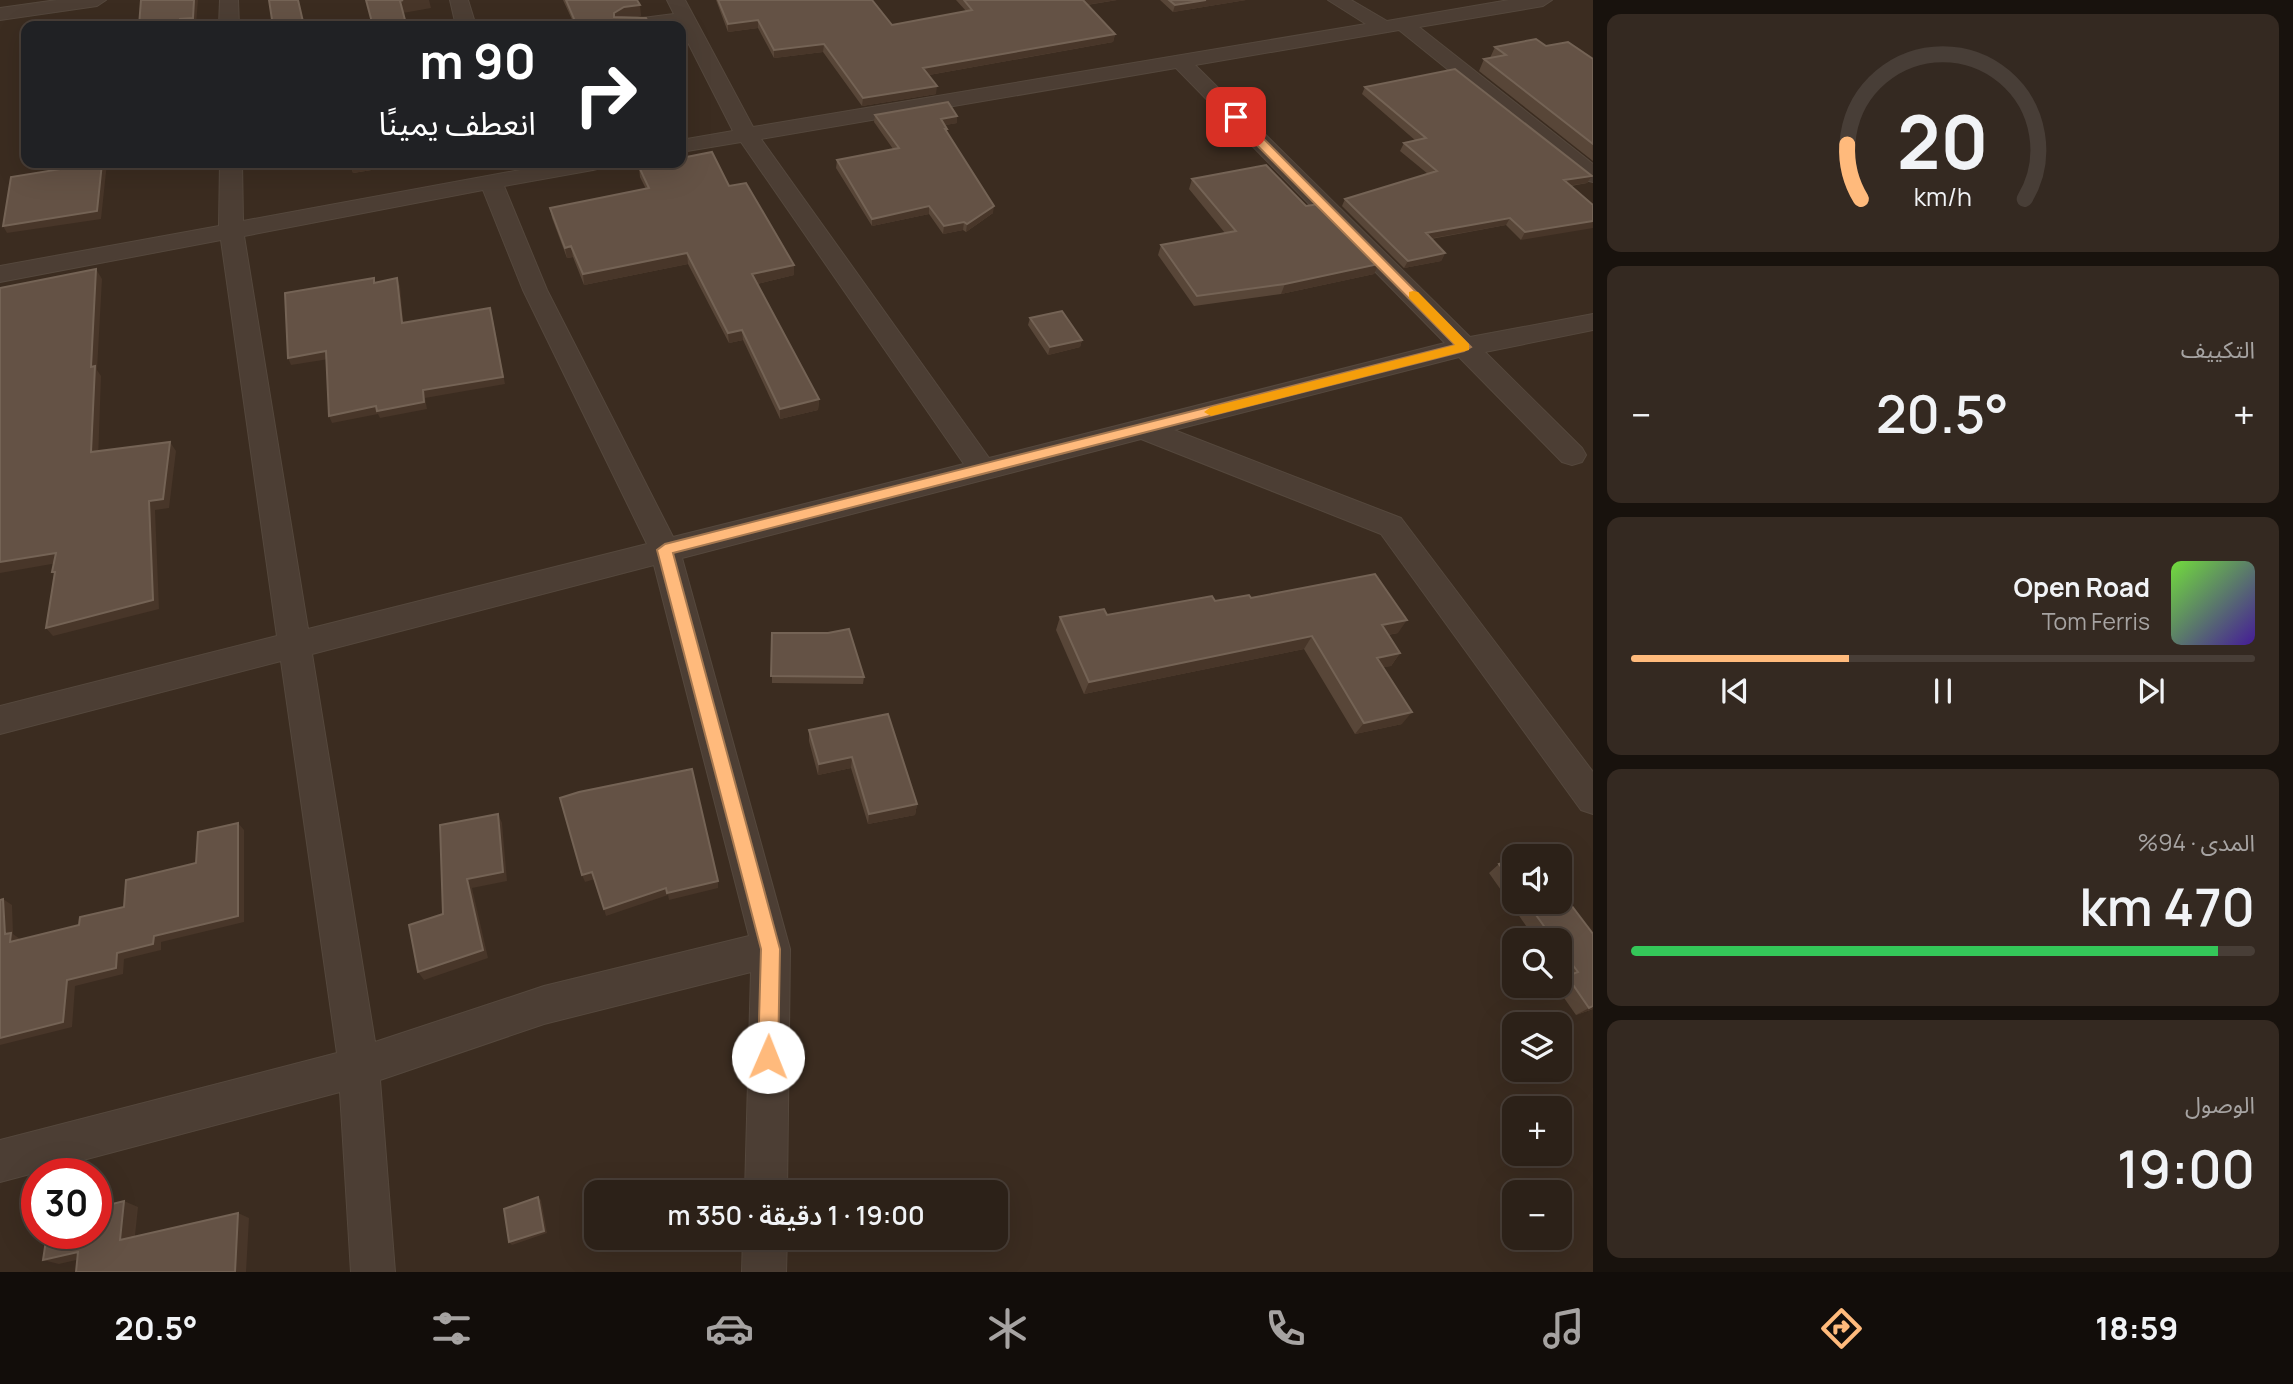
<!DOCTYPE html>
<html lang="ar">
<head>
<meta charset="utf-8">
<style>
	body { margin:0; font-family:Manrope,"Noto Sans Arabic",sans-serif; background:#342921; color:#f1f3f6; direction:rtl; height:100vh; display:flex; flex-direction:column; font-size:26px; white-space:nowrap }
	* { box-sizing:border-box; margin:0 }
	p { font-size:23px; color:#a6a3a2 }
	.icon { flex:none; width:38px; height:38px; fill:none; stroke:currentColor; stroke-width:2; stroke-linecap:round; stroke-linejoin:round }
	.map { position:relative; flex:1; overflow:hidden; direction:ltr }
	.panel { display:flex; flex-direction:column; gap:14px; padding:14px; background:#18120d; width:700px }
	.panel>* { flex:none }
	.top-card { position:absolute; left:21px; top:21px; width:665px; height:147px; border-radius:14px; box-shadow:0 7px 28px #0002,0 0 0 2px #483e37; direction:rtl; background:#202124; color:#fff; overflow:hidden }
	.tools { position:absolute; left:1502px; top:844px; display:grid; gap:14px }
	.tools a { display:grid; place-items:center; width:70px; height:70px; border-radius:14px; background:#2c2118; box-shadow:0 7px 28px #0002,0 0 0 2px #483e37; font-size:35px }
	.speed { position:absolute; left:21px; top:1158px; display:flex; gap:14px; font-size:35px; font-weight:700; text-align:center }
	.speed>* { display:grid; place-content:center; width:91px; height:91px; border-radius:50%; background:#2c2118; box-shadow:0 7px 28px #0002,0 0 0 2px #483e37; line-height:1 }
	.speed .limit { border:10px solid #d22; background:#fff; color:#111 }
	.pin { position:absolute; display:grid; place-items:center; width:60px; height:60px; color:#fff; margin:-30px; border-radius:14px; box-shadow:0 4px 10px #0006 }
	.me { position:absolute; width:77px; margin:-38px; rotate:1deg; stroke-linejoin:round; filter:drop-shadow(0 0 5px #0008) }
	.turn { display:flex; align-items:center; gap:24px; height:147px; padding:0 35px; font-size:32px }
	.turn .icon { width:91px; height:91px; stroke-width:2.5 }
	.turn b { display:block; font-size:49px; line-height:60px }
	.big { font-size:52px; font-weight:600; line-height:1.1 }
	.panel .card { flex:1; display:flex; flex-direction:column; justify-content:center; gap:10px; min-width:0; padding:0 24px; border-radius:14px; background:#342921 }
	.panel .dial { align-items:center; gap:0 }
	.dial svg { height:182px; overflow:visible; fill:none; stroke:#483e37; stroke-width:7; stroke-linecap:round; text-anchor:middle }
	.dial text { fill:#f1f3f6; stroke:none }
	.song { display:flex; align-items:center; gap:21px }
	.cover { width:84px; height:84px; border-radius:10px; background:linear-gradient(135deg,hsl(100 70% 55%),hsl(260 70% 35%)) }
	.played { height:7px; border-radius:4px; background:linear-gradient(90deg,#ffba7c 35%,#483e37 35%) }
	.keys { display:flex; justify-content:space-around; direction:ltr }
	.heat { display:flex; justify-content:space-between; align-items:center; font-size:38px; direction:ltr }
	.charge { height:10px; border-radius:5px; background:linear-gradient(90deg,#34c759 94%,#483e37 0) }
	.trip { position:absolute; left:584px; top:1180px; width:424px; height:70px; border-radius:14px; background:#2c2118; box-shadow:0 7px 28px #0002,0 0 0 2px #483e37; font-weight:600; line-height:70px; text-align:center; direction:rtl }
	.tab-bar { display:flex; height:112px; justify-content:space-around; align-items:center; background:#120d0a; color:#a6a3a2 }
	.tab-bar .icon { width:49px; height:49px }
	.tab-bar .selected { color:#ffba7c }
	.tab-bar b { font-size:32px; color:#f1f3f6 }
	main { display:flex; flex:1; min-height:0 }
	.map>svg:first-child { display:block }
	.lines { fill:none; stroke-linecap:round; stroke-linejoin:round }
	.street-casing { stroke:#55483d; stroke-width:2 }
	.street { fill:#4c3e34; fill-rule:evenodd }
	.wall { fill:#584638 }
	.shaded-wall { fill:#483629 }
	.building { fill:#645245; stroke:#746355; stroke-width:2 }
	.route { fill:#ffba7c; stroke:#a67951; stroke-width:2 }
	.slow { fill:#f59e0b }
</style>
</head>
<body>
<main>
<section class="panel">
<div class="card dial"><svg viewBox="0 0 100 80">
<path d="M14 69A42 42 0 1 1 86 69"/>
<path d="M14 69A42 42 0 0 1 8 45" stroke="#ffba7c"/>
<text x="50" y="56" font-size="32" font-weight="700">20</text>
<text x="50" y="72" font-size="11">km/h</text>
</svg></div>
<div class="card"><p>التكييف</p>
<div class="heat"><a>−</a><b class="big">20.5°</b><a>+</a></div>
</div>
<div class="card">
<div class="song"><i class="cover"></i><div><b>Open Road</b><p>Tom Ferris</p></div></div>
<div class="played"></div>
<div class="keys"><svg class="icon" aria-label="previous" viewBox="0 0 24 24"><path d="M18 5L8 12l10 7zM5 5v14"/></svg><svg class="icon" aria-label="pause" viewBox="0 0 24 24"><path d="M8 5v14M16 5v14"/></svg><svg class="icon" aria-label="next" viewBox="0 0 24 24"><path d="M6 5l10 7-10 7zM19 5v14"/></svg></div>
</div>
<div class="card"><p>المدى · 94%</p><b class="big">470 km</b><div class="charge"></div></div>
<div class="card"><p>الوصول</p><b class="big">19:00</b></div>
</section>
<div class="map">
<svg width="1593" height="1272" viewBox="0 0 1593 1272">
	<rect width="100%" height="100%" fill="#3b2c20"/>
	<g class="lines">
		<!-- street casing -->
		<g class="street-casing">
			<path id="street" d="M57,0H106L97,6L0,20V8Z
				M220,0H238L239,26H219Z
				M450,0H468L476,26H456Z
				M667,0H685L753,127L1366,24L1328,0H1351L1387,21L1509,0H1552L1543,6L1419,27L1593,164V182L1585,180L1399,30L1195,65L1470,337L1593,314V330L1485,352L1582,448L1586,455L1582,462L1572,465L1562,462L1459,357L1174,430L1401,518L1593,772V814L1581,810L1381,534L1141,439L682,558L790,949L787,1192H745L751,972L544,1024L380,1080L395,1272H351L340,1092L0,1182V1140L337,1053L281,661L0,734V706L277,636L221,240L0,282V266L219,226L220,163H242L243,221L558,163H604L601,168L593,170L504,186L547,290L673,537L964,464L741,142L681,152V140L733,131L679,25L617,26L627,20L674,14ZM1176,68L1445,343L989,458L761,139ZM483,190L523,290L647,544L308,629L244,236ZM654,565L749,936L544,986L375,1042L312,654Z
				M743,1237H787L786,1272H742Z"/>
		</g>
		<!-- street -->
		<use href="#street" class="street"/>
	</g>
	<!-- wall -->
	<path class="wall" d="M563,0H637L641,16L627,18L650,26H575Z
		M716,0H872L892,25L966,11L956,0H1117L1087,5L1115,34L1113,42L929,75L936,94L862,106L823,52L774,58L758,28L728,32Z
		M1160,0H1246L1173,12Z
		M1546,46L1593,59V161L1479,71L1484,59L1490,58L1495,47Z
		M1365,87L1592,176L1587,183L1571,186L1521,240L1506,225L1431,239L1445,253L1441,261L1404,268L1342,206L1345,199L1428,174L1400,151L1404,143L1416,141L1362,94Z
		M875,115L957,123L945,125L947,132L993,213L966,232L963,230L943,234L929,214L872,226L836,168L837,160L893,149L874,122Z
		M350,163H447L396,166L353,173Z
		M639,167L729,186L794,265V275L757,284L819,399L818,410L780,419L743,340L729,343L688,264L584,285L573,257L567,258L552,218L550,208L646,189L640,177Z
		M1192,179L1306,206L1379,264L1374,274L1281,294L1194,306L1158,255L1161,245L1225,233L1189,189Z
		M1030,318L1082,340L1080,347L1048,355L1028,325Z
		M1251,598L1398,633L1388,635L1400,653L1391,666L1383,667L1402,724L1355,734L1304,649L1084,694L1056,630L1060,617L1107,615Z
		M772,633L864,677L863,684L772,683Z
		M888,714L917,804L915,815L868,824L851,768L818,775L809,741V730Z
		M1514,859V901H1559L1593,934V1009L1576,1015L1555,985H1559V981L1564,978L1559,972V940H1536L1489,873L1499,864Z"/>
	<!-- shaded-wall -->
	<path class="shaded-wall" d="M194,0H198L196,25L180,26V19Z
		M403,0H429L431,8L403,13L400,1Z
		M1080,0H1117L1079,6Z
		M1206,0H1246L1173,12L1175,5Z
		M640,5L641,16L626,18L614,17V13L624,7Z
		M405,20L407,26H373Z
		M758,20V28L728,32V24Z
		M1115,34L1113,42L923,76V68Z
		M824,44L823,52L774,58V50Z
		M937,86L936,94L862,106L863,98Z
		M681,96H686L687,106L681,107Z
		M957,116V123L940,126L941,119Z
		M102,163H107L101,219L7,233L3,226Z
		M368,163H395L396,166L353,173L351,166Z
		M1592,176L1587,183L1560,187L1564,180Z
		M929,206V214L872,226V219Z
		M994,206L993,213L966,232L967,224Z
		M1510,218L1506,225L1422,240L1426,233Z
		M1593,221V228L1521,240L1525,232Z
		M964,222L963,230L943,234L944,226Z
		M571,246L573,257L567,258L565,248Z
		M687,253L688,264L584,285L583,274Z
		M1445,253L1441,261L1404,268L1408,261Z
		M1379,264L1374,274L1281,294L1285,284Z
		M794,265V275L753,285L752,274Z
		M96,269L102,279L97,370L101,376L98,461L91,452V367Z
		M397,278L400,286L404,331L402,323Z
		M492,315L505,384L425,398L427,409L380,418L378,414L332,423L329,416L423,390Z
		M742,330L743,340L729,343L728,333Z
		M1082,340L1080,347L1048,355L1050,347Z
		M326,351L329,359L291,365L288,358Z
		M819,399L818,410L780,419V409Z
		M170,442L176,451L169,508L155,510L159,609L53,636L46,628L149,501Z
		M56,553L63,562L0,573V562Z
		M1407,620L1398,633L1374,637L1382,625Z
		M1312,636L1304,649L1084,694L1089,682Z
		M1400,653L1391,666L1369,670L1377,658Z
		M1412,712L1402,724L1355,734L1364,723Z
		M852,757L851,768L818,775L819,764Z
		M917,804L915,815L868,824L869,814Z
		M498,814L502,823L507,881L472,888L488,958L424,980L418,972L467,879Z
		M238,823L244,830V922L161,942V950L124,959L123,974L75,986L72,1027L0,1045V1038L67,980L117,953L154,936Z
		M592,872L595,879L585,882L582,875Z
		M718,881V888L669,900L668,895L606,916L604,909L666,888Z
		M3,899L12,905L13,934L20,939L19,949L10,942L5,934Z
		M1593,1006V1009L1576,1015L1589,1008Z
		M538,1197L541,1200L547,1233L512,1245L509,1242Z
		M124,1201L138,1207L134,1245L120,1240Z
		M238,1213L249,1218L246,1272H235Z
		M78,1252L93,1256L59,1264L43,1260Z"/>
	<!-- building -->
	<path class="building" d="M141,0H194L193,18L180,19V26H139Z
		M269,0H298L304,26H273Z
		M366,0H403L400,1L405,20L373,26Z
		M566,0H637L640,5L624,7L614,13V17L646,18L650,26H577Z
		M718,0H872L892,25L972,10L964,0H1083L1115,34L923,68L937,86L863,98L824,44L774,50L758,20L728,24Z
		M1169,0H1206L1175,5Z
		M1536,39L1546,46L1568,42L1593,59V144L1484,59L1506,55L1495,47Z
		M1455,69L1592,176L1564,180L1593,205V221L1525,232L1510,218L1426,233L1445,253L1408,261L1345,199L1437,171L1404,143L1426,138L1365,87Z
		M681,86L686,96H681Z
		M948,102L957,116L941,119L947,129H945L994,206L967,224L964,222L944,226L929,206L872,219L837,160L899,148L875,115Z
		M712,152L729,186L746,183L794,265L752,274L819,399L780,409L742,330L728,333L687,253L583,274L571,246L565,248L550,208L649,188L639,167L659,163H681V158Z
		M62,163H102L97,211L3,226L11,177L61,169Z
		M350,163H368L351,166Z
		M1266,165L1306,206L1319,204L1379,264L1285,284L1197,296L1161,245L1236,231L1192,179Z
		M96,269L91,367L95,366L91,452L170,442L163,499L149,501L153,600L46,628L55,572H52L56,553L0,562V288Z
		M374,278V283L397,278L402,323L490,308L503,377L423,390L424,402L377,411L376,406L329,416L326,351L288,358L285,293Z
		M1062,311L1082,340L1050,347L1030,318Z
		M1375,574L1407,620L1382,625L1400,653L1377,658L1412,712L1364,723L1312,636L1089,682L1060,617L1104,609L1107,615L1212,596L1215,601L1249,595L1251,598Z
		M849,629L864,677L771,676L772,633H828Z
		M888,714L917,804L869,814L852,757L819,764L809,730Z
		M692,769L718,881L667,893L666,888L604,909L592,872L582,875L560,798L579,792Z
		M498,814L503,872L467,879L483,950L418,972L409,925L443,914L440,825Z
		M238,823V916L154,936L153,944L117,953L116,968L67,980L63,1022L0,1038V900L3,899L5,934L11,933L10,942L79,925L80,917L124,907L126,880L196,863L198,832Z
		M1514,859V884L1499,864Z
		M1559,889L1593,934V1006L1589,1008L1567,976L1578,972L1559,947V940H1554L1526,901H1559Z
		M538,1197L544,1231L509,1242L504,1209Z
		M124,1201L120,1240L238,1213L235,1272H76L78,1252L43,1260L47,1234H96V1208Z"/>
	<!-- route -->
	<path class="route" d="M1232,115H1240L1471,347L1464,351L673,553L780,949L778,1057L776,1064L768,1067L761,1064L758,1057L761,949L657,550L665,544L1455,345L1232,120Z"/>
	<!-- slow -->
	<path class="slow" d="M1413,291L1418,292L1469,344V350L1211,416L1204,412L1211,407L1455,345L1409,298V292Z"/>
</svg>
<div class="tools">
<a><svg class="icon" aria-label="sound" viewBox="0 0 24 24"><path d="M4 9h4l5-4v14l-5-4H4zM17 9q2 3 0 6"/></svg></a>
<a><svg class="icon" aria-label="search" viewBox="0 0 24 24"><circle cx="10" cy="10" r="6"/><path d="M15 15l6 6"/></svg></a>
<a><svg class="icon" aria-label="layers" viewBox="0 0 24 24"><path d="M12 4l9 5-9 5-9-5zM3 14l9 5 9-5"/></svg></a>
<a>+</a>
<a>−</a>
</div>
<div class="speed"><div class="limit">30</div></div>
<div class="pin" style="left:1236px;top:117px;background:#d93025"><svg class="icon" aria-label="arrive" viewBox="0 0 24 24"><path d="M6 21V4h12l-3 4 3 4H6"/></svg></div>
<svg class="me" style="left:768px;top:1057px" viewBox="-20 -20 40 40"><circle r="19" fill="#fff"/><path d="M0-13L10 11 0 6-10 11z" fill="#ffba7c"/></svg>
<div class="trip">19:00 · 1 دقيقة · 350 m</div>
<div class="top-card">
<div class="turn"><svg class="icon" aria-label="right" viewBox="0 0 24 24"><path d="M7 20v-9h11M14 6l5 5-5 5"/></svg><div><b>90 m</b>انعطف يمينًا</div></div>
</div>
</div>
</main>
<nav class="tab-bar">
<b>18:59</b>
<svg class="icon selected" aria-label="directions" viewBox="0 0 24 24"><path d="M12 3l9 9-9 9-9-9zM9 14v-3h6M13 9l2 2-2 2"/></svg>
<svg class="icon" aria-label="music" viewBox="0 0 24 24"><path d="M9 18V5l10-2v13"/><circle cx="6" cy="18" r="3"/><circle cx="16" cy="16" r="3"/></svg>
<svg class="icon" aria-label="phone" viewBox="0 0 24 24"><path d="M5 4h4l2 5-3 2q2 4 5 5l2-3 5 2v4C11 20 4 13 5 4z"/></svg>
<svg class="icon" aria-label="climate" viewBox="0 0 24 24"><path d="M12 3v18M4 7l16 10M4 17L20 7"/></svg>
<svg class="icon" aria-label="car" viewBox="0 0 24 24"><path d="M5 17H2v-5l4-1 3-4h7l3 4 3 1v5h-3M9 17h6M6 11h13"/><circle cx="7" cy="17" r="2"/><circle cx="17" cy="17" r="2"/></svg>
<svg class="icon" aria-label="filters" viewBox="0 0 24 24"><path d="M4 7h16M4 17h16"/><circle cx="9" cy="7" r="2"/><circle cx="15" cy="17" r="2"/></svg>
<b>20.5°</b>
</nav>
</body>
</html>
